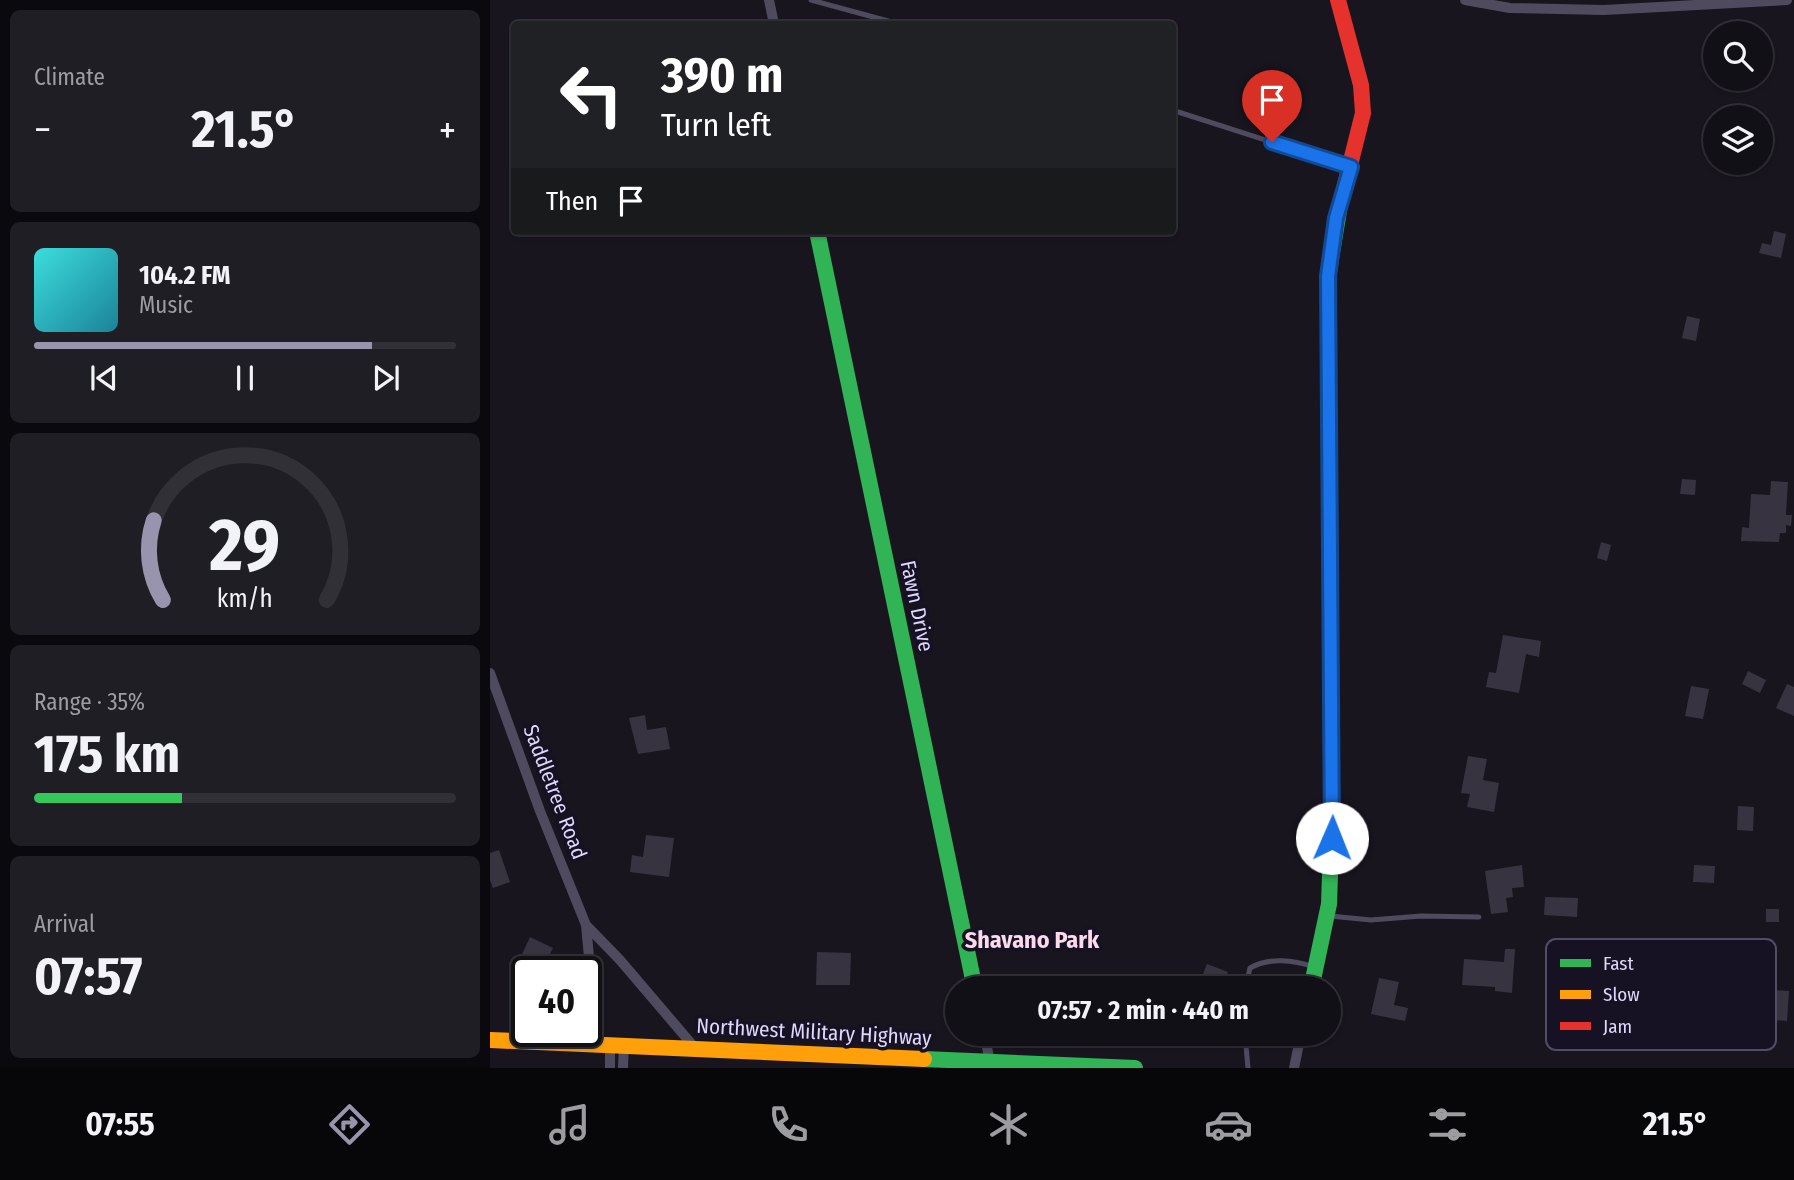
<!DOCTYPE html>
<html lang="en">
<head>
<meta charset="utf-8">
<style>
	body { margin:0; font-family:"Fira Sans Condensed",sans-serif; background:#1f1e24; color:#f1f3f6; height:100vh; display:flex; flex-direction:column; font-size:26px; white-space:nowrap }
	* { box-sizing:border-box; margin:0 }
	p { font-size:23px; color:#9c9da1 }
	.icon { flex:none; width:38px; height:38px; fill:none; stroke:currentColor; stroke-width:2; stroke-linecap:round; stroke-linejoin:round }
	.map { position:relative; flex:1; overflow:hidden }
	.details { display:flex; flex-direction:column; gap:10px; padding:10px; background:#0a090d; width:490px }
	.details>* { flex:none }
	.top-card { position:absolute; left:21px; top:21px; width:665px; height:214px; border-radius:7px; box-shadow:0 2px 5px #0004,0 0 0 2px #313036; background:#202124; color:#fff; overflow:hidden }
	.tools { position:absolute; left:1213px; top:21px; display:grid; gap:14px }
	.tools a { display:grid; place-items:center; width:70px; height:70px; border-radius:50%; background:#121017; box-shadow:0 2px 5px #0004,0 0 0 2px #313036; font-size:35px }
	.speed { position:absolute; left:21px; top:956px; display:flex; gap:14px; font-size:35px; font-weight:700; text-align:center }
	.speed>* { display:grid; place-content:center; width:91px; height:91px; border-radius:50%; background:#121017; box-shadow:0 2px 5px #0004,0 0 0 2px #313036; line-height:1 }
	.speed .limit { border:4px solid #111; border-radius:10px; background:#fff; color:#111 }
	.pin { position:absolute; display:grid; place-items:center; width:60px; height:60px; color:#fff; margin:-72px -30px; border-radius:50% 50% 50% 0; rotate:-45deg; box-shadow:0 0 7px #0007 }
	.pin .icon { rotate:45deg }
	.me { position:absolute; width:77px; margin:-38px; rotate:1deg; stroke-linejoin:round; filter:drop-shadow(0 0 5px #0008) }
	.turn { display:flex; align-items:center; gap:24px; height:147px; padding:0 35px; font-size:32px }
	.turn .icon { width:91px; height:91px; stroke-width:2.5 }
	.turn b { display:block; font-size:49px; line-height:60px }
	.then { display:flex; align-items:center; height:66px; padding:0 35px; background:#0003; gap:14px; font-size:26px }
	.big { font-size:52px; font-weight:700; line-height:1.1 }
	.details .card { flex:1; display:flex; flex-direction:column; justify-content:center; gap:10px; min-width:0; padding:0 24px; border-radius:10px; background:#1f1e24 }
	.details .dial { align-items:center; gap:0 }
	.dial svg { height:182px; overflow:visible; fill:none; stroke:#313036; stroke-width:7; stroke-linecap:round; text-anchor:middle }
	.dial text { fill:#f1f3f6; stroke:none }
	.song { display:flex; align-items:center; gap:21px }
	.cover { width:84px; height:84px; border-radius:10px; background:linear-gradient(135deg,hsl(180 70% 55%),hsl(190 70% 35%)) }
	.played { height:7px; border-radius:4px; background:linear-gradient(90deg,#9994ad 80%,#313036 80%) }
	.keys { display:flex; justify-content:space-around; direction:ltr }
	.heat { display:flex; justify-content:space-between; align-items:center; font-size:38px; direction:ltr }
	.charge { height:10px; border-radius:5px; background:linear-gradient(90deg,#34c759 35%,#313036 0) }
	.trip { position:absolute; left:455px; top:976px; width:396px; height:70px; border-radius:35px; background:#121017; box-shadow:0 2px 5px #0004,0 0 0 2px #313036; font-weight:700; line-height:70px; text-align:center }
	.tab-bar { display:flex; height:112px; justify-content:space-around; align-items:center; background:#070609; color:#9c9da1 }
	.tab-bar .icon { width:49px; height:49px }
	.tab-bar .active { color:#9994ad }
	.tab-bar b { font-size:32px; color:#f1f3f6 }
	main { display:flex; flex:1; min-height:0 }
	.map>svg:first-child { display:block }
	.building { fill:#373341 }
	.lines { fill:none; stroke-linecap:round; stroke-linejoin:round }
	.lane { stroke:#4e4b5f; stroke-width:5 }
	.street { stroke:#4e4b5f; stroke-width:10 }
	.fast { stroke:#30b455; stroke-width:16 }
	.slow { stroke:#ff9f0a; stroke-width:16 }
	.jam { stroke:#e5322d; stroke-width:16 }
	.route-casing { stroke:#114b97; stroke-width:18 }
	.route { stroke:#1a73e8; stroke-width:12 }
	.labels { text-anchor:middle; stroke-width:7; stroke-linejoin:round; paint-order:stroke }
	.street-label { font-size:21px; fill:#dfd8fa; stroke:#161123 }
	.quarter-label { font-size:24px; font-weight:bold; fill:#fbdaec; stroke:#161123 }
	.key { fill:#161123; stroke:#524d64; stroke-width:2 }
	.key-label { font-size:19px; fill:#dfd8fa }
</style>
</head>
<body>
<main>
<section class="details">
<div class="card"><p>Climate</p>
<div class="heat"><a>−</a><b class="big">21.5°</b><a>+</a></div>
</div>
<div class="card">
<div class="song"><i class="cover"></i><div><b>104.2 FM</b><p>Music</p></div></div>
<div class="played"></div>
<div class="keys"><svg class="icon" aria-label="previous" viewBox="0 0 24 24"><path d="M18 5L8 12l10 7zM5 5v14"/></svg><svg class="icon" aria-label="pause" viewBox="0 0 24 24"><path d="M8 5v14M16 5v14"/></svg><svg class="icon" aria-label="next" viewBox="0 0 24 24"><path d="M6 5l10 7-10 7zM19 5v14"/></svg></div>
</div>
<div class="card dial"><svg viewBox="0 0 100 80">
<path d="M14 69A42 42 0 1 1 86 69"/>
<path d="M14 69A42 42 0 0 1 10 34" stroke="#9994ad"/>
<text x="50" y="56" font-size="32" font-weight="700">29</text>
<text x="50" y="72" font-size="11">km/h</text>
</svg></div>
<div class="card"><p>Range · 35%</p><b class="big">175 km</b><div class="charge"></div></div>
<div class="card"><p>Arrival</p><b class="big">07:57</b></div>
</section>
<div class="map">
<svg width="1304" height="1068" viewBox="0 0 1304 1068">
	<rect width="100%" height="100%" fill="#18151f"/>
	<!-- building -->
	<path class="building" d="M1284,231L1296,234L1291,258L1269,253L1272,243L1281,245Z
		M1197,316L1210,319L1206,341L1192,338Z
		M1192,479L1206,480L1205,495L1190,494Z
		M1281,481L1298,482L1296,515H1302L1301,526L1296,525V533H1290L1289,542L1251,541L1252,527L1259,528L1261,494L1280,495Z
		M1111,542L1121,545L1117,561L1107,558Z
		M1013,635L1051,641L1049,657L1036,654L1029,693L996,687L999,672L1006,673Z
		M1258,671L1276,680L1270,693L1252,684Z
		M1297,684L1304,687V716L1286,708Z
		M1201,686L1219,689L1213,719L1195,716Z
		M155,715L157,730L176,727L180,749L148,754L139,718Z
		M978,756L997,759L993,780L1009,783L1004,812L977,807L980,794L971,793Z
		M1248,806L1264,807L1263,831L1247,830Z
		M156,835L184,838L179,877L140,872L142,855L153,857Z
		M9,850L20,882L3,888L0,880V853Z
		M1032,865L1034,887L1022,888L1023,897L1016,898L1018,912L1001,914L995,871Z
		M1204,865L1225,866L1224,883L1203,882Z
		M1055,897L1088,898L1087,917L1054,915Z
		M1276,909H1289V922H1276Z
		M40,937L63,948L52,971H37V983L22,976Z
		M1015,949H1025L1022,993L1005,991V987L972,985L974,959L1014,962Z
		M327,952L361,953L360,985H326Z
		M717,964L738,972L734,981L750,989H715L708,986Z
		M889,978L909,982L904,1005L918,1008L915,1021L881,1014Z
		M1254,988L1299,991L1297,1021L1283,1020L1284,1013L1264,1011V1020L1249,1019Z"/>
	<g class="lines">
		<!-- lane -->
		<path class="lane" d="M321,0L409,24
			M682,110L860,167
			M840,916L881,920L931,916L989,917
			M755,989L760,968C779,957 804,960 824,967
			M755,1034L758,1068"/>
		<!-- street -->
		<path class="street" d="M279,0L284,24
			M975,0L1020,8L1114,10L1297,0
			M0,673L50,811L96,925L99,957L96,1004
			M96,925L130,960L205,1048
			M494,1034L500,1061
			M120,1068V1044
			M133,1068L134,1044
			M804,1068L811,1034"/>
		<!-- fast -->
		<path class="fast" d="M327,231L485,989
			M821,989L839,904L842,816L838,276L850,205
			M434,1059L645,1068"/>
		<!-- slow -->
		<path class="slow" d="M0,1040L434,1059"/>
		<!-- jam -->
		<path class="jam" d="M848,0L871,85L873,113L850,205"/>
	</g>
	<g class="lines">
		<!-- route casing -->
		<g class="route-casing">
			<path id="route" d="M782,142L861,167L846,218L838,276L842,838"/>
		</g>
		<!-- route -->
		<use href="#route" class="route"/>
	</g>
	<g class="labels">
		<!-- street labels -->
		<g class="street-label">
			<text transform="translate(427 606) rotate(78)" y="7">Fawn Drive</text>
			<text transform="translate(65 792) rotate(69)" y="7">Saddletree Road</text>
			<text transform="translate(324 1032) rotate(3)" y="7">Northwest Military Highway</text>
		</g>
		<!-- quarter labels -->
		<g class="quarter-label">
			<text x="542" y="948">Shavano Park</text>
		</g>
	</g>
	<!-- legend -->
	<rect x="1056" y="939" width="230" height="111" rx="10" class="key"/>
	<rect x="1070" y="959" width="31" height="8" fill="#30b455"/>
	<rect x="1070" y="990" width="31" height="9" fill="#ff9f0a"/>
	<rect x="1070" y="1022" width="31" height="8" fill="#e5322d"/>
	<g class="key-label">
		<text x="1113" y="970">Fast</text>
		<text x="1113" y="1001">Slow</text>
		<text x="1113" y="1033">Jam</text>
	</g>
</svg>
<div class="tools">
<a><svg class="icon" aria-label="search" viewBox="0 0 24 24"><circle cx="10" cy="10" r="6"/><path d="M15 15l6 6"/></svg></a>
<a><svg class="icon" aria-label="layers" viewBox="0 0 24 24"><path d="M12 4l9 5-9 5-9-5zM3 14l9 5 9-5"/></svg></a>
</div>
<div class="speed"><div class="limit">40</div></div>
<div class="pin" style="left:782px;top:142px;background:#d93025"><svg class="icon" aria-label="arrive" viewBox="0 0 24 24"><path d="M6 21V4h12l-3 4 3 4H6"/></svg></div>
<svg class="me" style="left:842px;top:838px" viewBox="-20 -20 40 40"><circle r="19" fill="#fff"/><path d="M0-13L10 11 0 6-10 11z" fill="#1a73e8"/></svg>
<div class="trip">07:57 · 2 min · 440 m</div>
<div class="top-card">
<div class="turn"><svg class="icon" aria-label="left" viewBox="0 0 24 24"><path d="M17 20v-9H6M10 6l-5 5 5 5"/></svg><div><b>390 m</b>Turn left</div></div>
<div class="then">Then<svg class="icon" aria-label="arrive" viewBox="0 0 24 24"><path d="M6 21V4h12l-3 4 3 4H6"/></svg></div>
</div>
</div>
</main>
<nav class="tab-bar">
<b>07:55</b>
<svg class="icon active" aria-label="directions" viewBox="0 0 24 24"><path d="M12 3l9 9-9 9-9-9zM9 14v-3h6M13 9l2 2-2 2"/></svg>
<svg class="icon" aria-label="music" viewBox="0 0 24 24"><path d="M9 18V5l10-2v13"/><circle cx="6" cy="18" r="3"/><circle cx="16" cy="16" r="3"/></svg>
<svg class="icon" aria-label="phone" viewBox="0 0 24 24"><path d="M5 4h4l2 5-3 2q2 4 5 5l2-3 5 2v4C11 20 4 13 5 4z"/></svg>
<svg class="icon" aria-label="climate" viewBox="0 0 24 24"><path d="M12 3v18M4 7l16 10M4 17L20 7"/></svg>
<svg class="icon" aria-label="car" viewBox="0 0 24 24"><path d="M5 17H2v-5l4-1 3-4h7l3 4 3 1v5h-3M9 17h6M6 11h13"/><circle cx="7" cy="17" r="2"/><circle cx="17" cy="17" r="2"/></svg>
<svg class="icon" aria-label="filters" viewBox="0 0 24 24"><path d="M4 7h16M4 17h16"/><circle cx="9" cy="7" r="2"/><circle cx="15" cy="17" r="2"/></svg>
<b>21.5°</b>
</nav>
</body>
</html>
